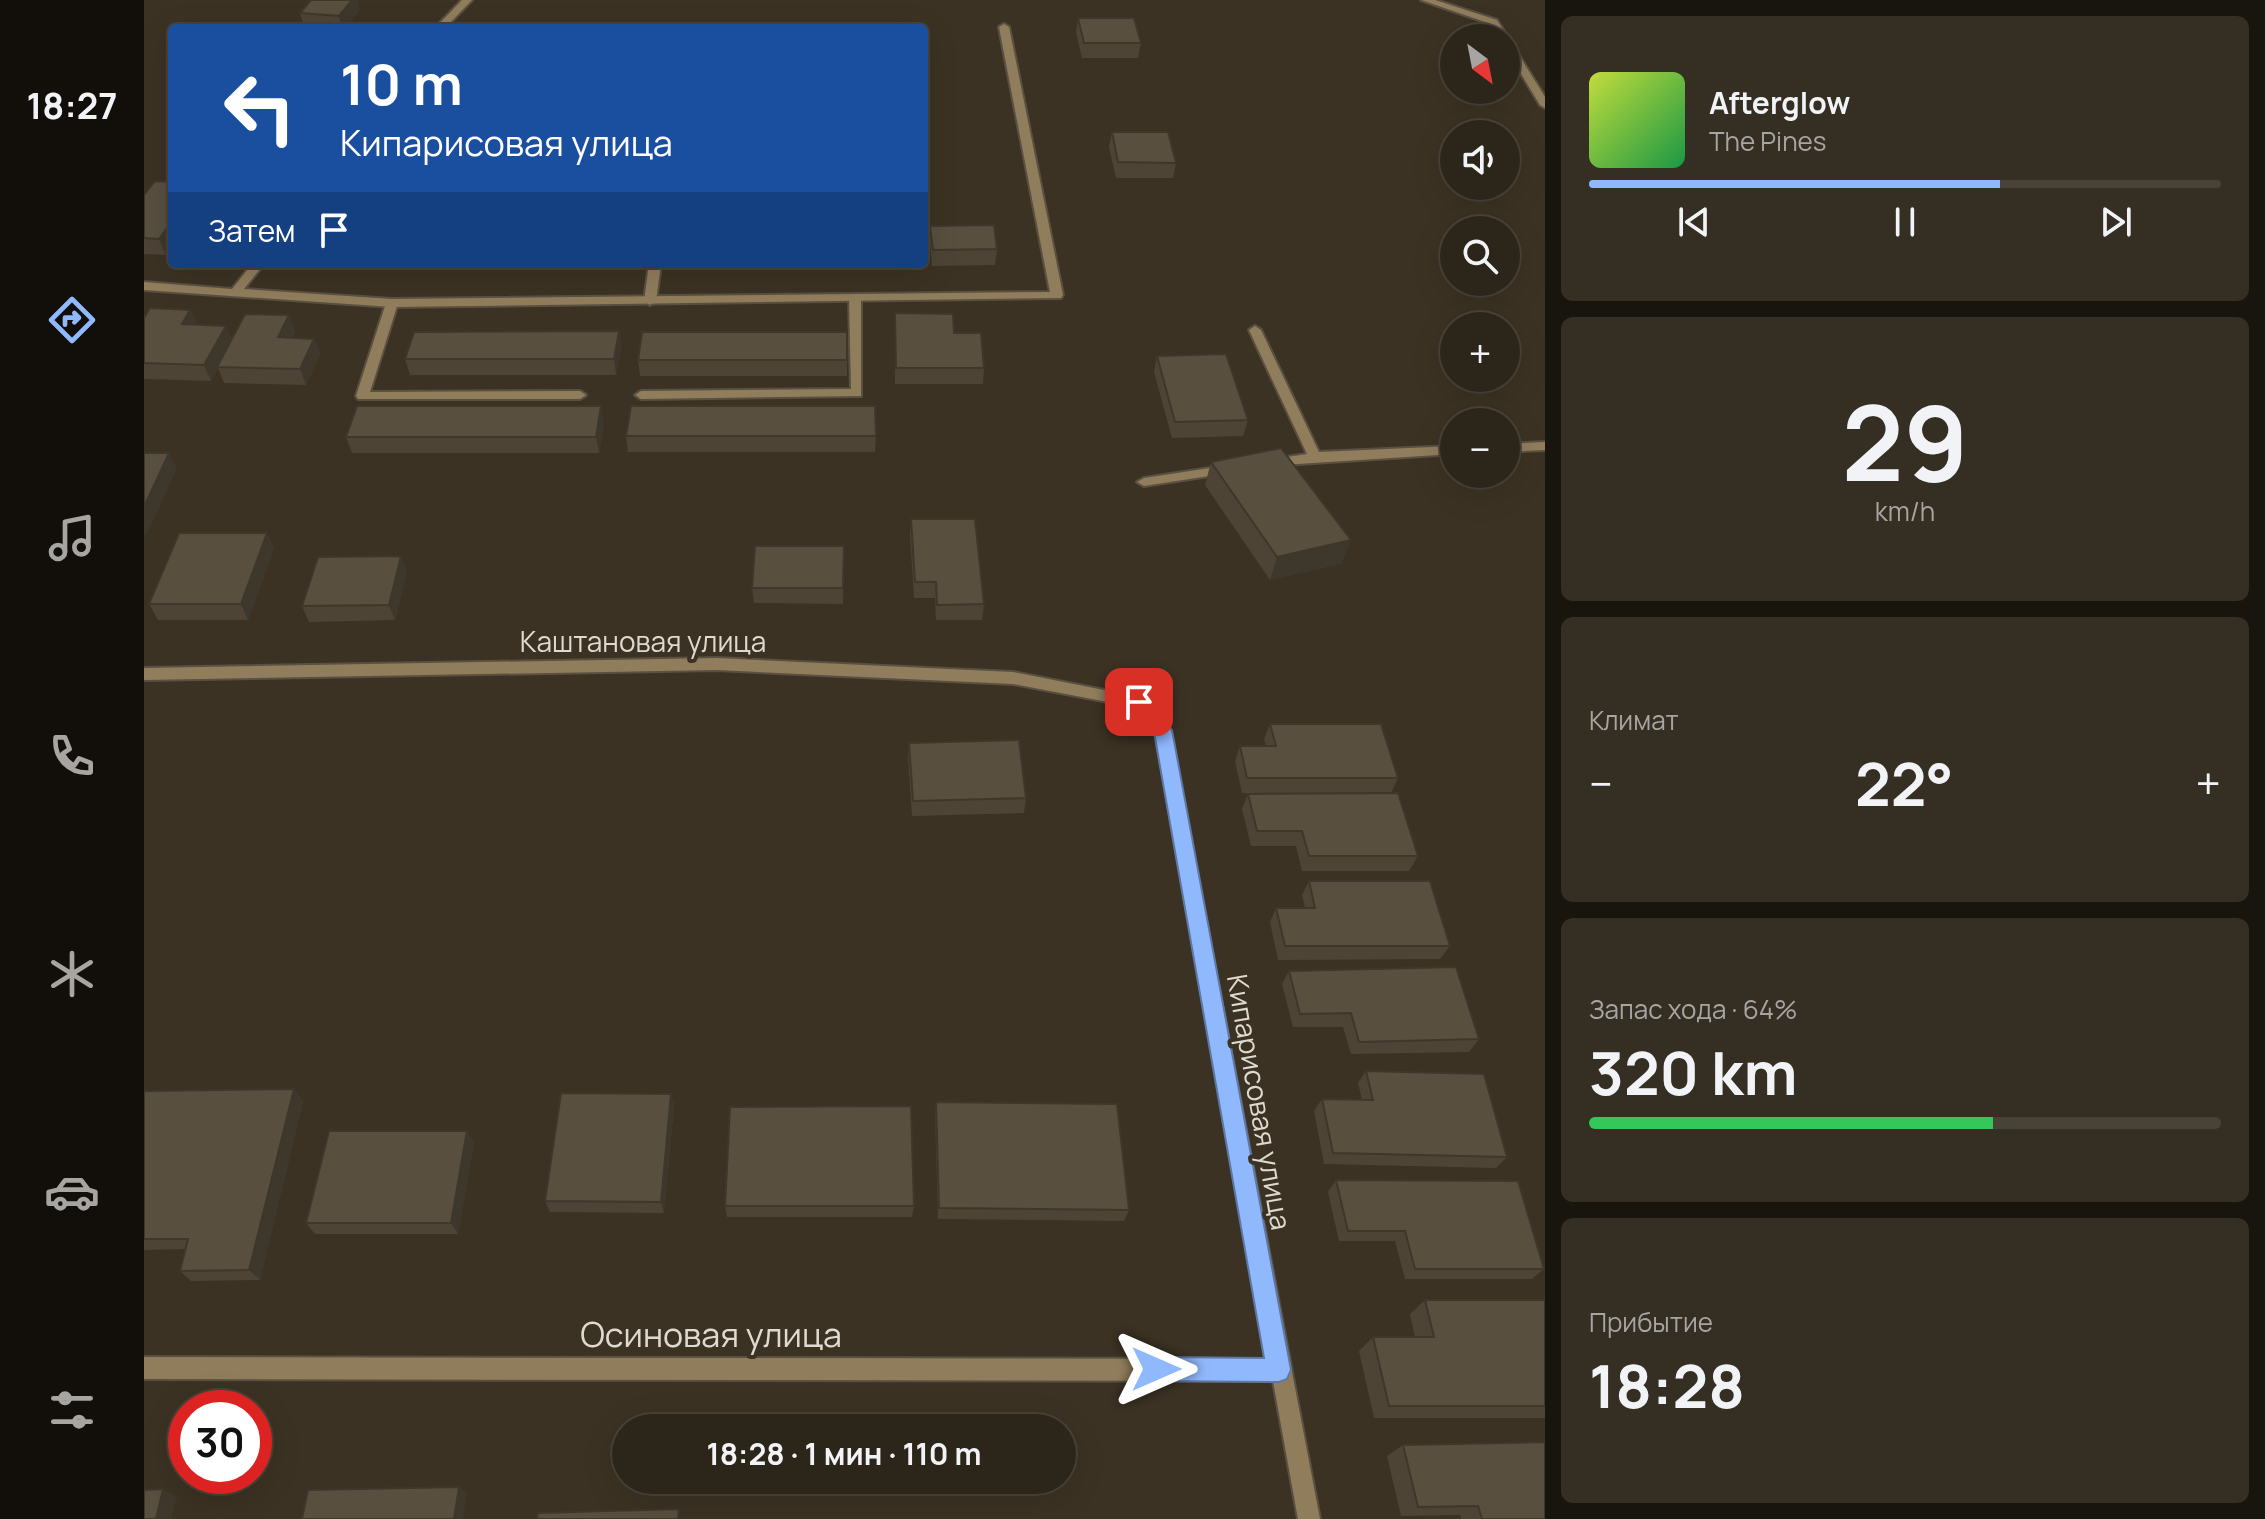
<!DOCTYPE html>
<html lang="ru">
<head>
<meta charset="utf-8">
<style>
	body { margin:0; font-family:Manrope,sans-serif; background:#342e23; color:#f1f3f6; height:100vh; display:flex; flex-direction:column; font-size:30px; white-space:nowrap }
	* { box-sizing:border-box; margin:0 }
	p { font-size:26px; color:#a6a5a2 }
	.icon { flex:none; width:44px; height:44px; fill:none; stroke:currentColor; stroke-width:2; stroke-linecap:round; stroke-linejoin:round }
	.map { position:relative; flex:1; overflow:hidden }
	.drawer { display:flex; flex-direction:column; gap:16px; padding:16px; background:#18150e; width:720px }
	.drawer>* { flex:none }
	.banner { position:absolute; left:24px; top:24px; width:760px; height:244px; border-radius:8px; box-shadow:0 8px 32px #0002,0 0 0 2px #484339; background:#1a4fa0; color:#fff; overflow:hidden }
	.needle { width:52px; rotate:148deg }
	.fabs { position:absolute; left:1296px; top:24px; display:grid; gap:16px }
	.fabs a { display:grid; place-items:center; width:80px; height:80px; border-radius:50%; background:#2c261a; box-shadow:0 8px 32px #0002,0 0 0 2px #484339; font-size:40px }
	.speed { position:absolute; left:24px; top:1390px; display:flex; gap:16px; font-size:40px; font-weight:700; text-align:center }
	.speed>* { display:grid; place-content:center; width:104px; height:104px; border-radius:50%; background:#2c261a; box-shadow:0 8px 32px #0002,0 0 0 2px #484339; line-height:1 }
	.speed .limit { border:12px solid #d22; background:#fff; color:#111 }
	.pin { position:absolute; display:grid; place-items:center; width:68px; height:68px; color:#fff; margin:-34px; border-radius:16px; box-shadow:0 4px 12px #0006 }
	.me { position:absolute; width:88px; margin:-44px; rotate:90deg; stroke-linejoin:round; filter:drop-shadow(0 0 6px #0008) }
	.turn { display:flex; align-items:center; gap:28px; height:168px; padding:0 40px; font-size:36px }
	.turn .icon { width:104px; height:104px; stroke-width:2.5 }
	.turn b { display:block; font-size:56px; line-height:68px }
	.then { display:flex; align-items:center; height:76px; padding:0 40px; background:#0003; gap:16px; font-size:30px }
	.big { font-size:60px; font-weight:700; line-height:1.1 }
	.drawer .card { flex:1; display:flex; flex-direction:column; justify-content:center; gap:12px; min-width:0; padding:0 28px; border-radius:12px; background:#342e23 }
	.drawer .dial { align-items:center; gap:0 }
	.dial b { font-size:104px; line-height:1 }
	.song { display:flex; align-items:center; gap:24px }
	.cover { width:96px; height:96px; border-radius:12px; background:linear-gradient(135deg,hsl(70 70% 55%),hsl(140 70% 35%)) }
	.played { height:8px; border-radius:4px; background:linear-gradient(90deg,#90b8fd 65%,#484339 65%) }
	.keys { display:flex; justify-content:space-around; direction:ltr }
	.heat { display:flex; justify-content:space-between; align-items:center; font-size:44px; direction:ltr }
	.charge { height:12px; border-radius:6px; background:linear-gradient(90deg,#34c759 64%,#484339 0) }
	.trip { position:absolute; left:468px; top:1414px; width:464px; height:80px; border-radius:40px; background:#2c261a; box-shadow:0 8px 32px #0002,0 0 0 2px #484339; font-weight:700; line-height:80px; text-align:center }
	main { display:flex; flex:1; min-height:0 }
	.menu { display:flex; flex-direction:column; width:144px; justify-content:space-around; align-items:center; background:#120f0a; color:#a6a5a2 }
	.menu .icon { width:56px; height:56px }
	.menu .current { color:#90b8fd }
	.menu b { font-size:36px; color:#f1f3f6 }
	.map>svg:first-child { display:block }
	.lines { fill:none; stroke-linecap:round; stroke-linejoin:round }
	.service-casing { stroke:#595042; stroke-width:4 }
	.minor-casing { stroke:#595042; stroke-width:4 }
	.service { fill:#907d5c; fill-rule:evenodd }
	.minor { fill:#907d5c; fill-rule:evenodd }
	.wall { fill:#4d4436 }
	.shaded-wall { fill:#3e372c }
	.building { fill:#594f3f; stroke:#3e372c; stroke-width:2 }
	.route { fill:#90b8fd; stroke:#5e78a4; stroke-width:2 }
	.labels { text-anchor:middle; stroke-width:8; stroke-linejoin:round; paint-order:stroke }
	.street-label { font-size:28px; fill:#dfdad0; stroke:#3b3223 }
	.near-street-label { font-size:34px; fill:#dfdad0; stroke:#3b3223 }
</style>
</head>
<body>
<main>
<nav class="menu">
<b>18:27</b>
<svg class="icon current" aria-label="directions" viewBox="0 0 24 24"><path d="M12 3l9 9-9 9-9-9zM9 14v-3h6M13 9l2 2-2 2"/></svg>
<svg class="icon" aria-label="music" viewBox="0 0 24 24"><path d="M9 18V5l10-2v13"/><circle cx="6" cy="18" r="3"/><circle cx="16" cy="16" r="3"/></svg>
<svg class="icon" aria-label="phone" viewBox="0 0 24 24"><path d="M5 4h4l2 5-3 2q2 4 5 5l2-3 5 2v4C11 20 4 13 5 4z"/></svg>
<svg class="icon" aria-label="climate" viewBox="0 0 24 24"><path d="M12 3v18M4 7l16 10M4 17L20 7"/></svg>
<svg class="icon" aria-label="car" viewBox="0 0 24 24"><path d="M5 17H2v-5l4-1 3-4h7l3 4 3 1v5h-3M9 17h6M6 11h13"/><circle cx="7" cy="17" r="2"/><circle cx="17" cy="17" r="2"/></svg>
<svg class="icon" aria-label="filters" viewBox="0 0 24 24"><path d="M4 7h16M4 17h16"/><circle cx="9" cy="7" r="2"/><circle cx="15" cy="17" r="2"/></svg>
</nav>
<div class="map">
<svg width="1401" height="1519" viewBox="0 0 1401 1519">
	<rect width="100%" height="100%" fill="#3b3223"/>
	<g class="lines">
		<!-- service casing -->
		<g class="service-casing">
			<path id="service" d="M505,264H517L512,301L506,305L500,301Z
				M711,294L717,298V396L497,399L491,395L497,391L707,389L705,298Z
				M248,299L254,303L226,392L436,391L442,395L436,399H214L212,396L242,303Z
				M1111,326L1117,330L1175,452L1310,446V454L1123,466V460L1163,454L1105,330Z
				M1401,442V450L1362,452V444Z
				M1086,465L1091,466V472L1000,486L993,482L1000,478Z"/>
		</g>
		<!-- minor casing -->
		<g class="minor-casing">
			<path id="minor" d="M318,0H328L301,28H291Z
				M1277,0H1291L1353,20L1401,97V108L1396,105L1362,49V38H1355L1347,24Z
				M860,24L865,27L919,295L917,298L248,307L0,290V282L88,289L108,264H120L100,289L248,299L906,292L855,27Z
				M573,658L869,672L1000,698L1025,726L1176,1519H1154L1129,1381L0,1379V1357L1125,1359L1011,732L990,707L869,684L573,670L0,680V668Z"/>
		</g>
		<!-- service -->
		<use href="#service" class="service"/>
		<!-- minor -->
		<use href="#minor" class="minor"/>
	</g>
	<!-- wall -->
	<path class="wall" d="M216,9L201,28H160L156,13Z
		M934,18L997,43L994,58H938L932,32Z
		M968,132L1032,163L1029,178H972L965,147Z
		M0,195L22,255L0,254Z
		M786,226L853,249L851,265L788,266L786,242Z
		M681,264H746V267H681Z
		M46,310L53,325L82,326L88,340L151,331L148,338L170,339L176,354L162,385L80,383L74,368L67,381L0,379V318Z
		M751,313L810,333L840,368L839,384H751Z
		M475,331L477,347L472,375H266L261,359Z
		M703,332V376H496L494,360Z
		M1013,356L1104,420L1099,436L1028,438L1010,372Z
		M460,422L455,453H208L202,437Z
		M482,436H732L731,452H484Z
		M1067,462L1198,563L1126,580L1061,485Z
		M767,519L840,604L838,620H792L791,598H770L766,535Z
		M123,533L130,549L104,620H14L5,604Z
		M700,546L699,604L610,603L608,588Z
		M263,571L251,620L165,622L158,606Z
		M1126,724L1254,778L1247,793H1098L1091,761L1096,746H1122L1120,739Z
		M765,743L882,798L880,813L768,816L764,758Z
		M1104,794L1274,856L1265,871H1158L1152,846H1107L1098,809Z
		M1165,881L1306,946L1296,959L1134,960L1126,922L1132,908H1161L1158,895Z
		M1145,971L1335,1039L1325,1052L1207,1054L1199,1027H1149L1138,984Z
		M1222,1071L1363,1157L1352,1168L1180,1164L1170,1111L1178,1099L1218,1100L1214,1083Z
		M150,1089L159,1101L116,1280L47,1281L36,1271L41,1249L0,1250V1091Z
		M527,1094L530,1106L520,1213L406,1212L401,1201Z
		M792,1102L985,1210L980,1221L794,1219L791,1114Z
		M323,1131L330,1143L314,1234H171L162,1223Z
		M1192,1180L1400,1269L1388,1279H1261L1251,1241H1195L1184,1192Z
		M581,1206H770L768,1217H583Z
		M1281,1300H1401V1418H1230L1215,1351L1229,1337H1271L1266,1314Z
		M1259,1445L1401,1519H1317L1316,1515L1257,1516L1243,1456Z"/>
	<!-- shaded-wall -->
	<path class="shaded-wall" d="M208,0H214L216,9L201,28H198L195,16Z
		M28,221V246L22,255L15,239Z
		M46,310L53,326L38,324Z
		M145,315L151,331L140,353L134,337Z
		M82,326L89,342L73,367L74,368L67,381L60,365Z
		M475,331L477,347L472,375L470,359Z
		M170,339L176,354L162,385L156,369Z
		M457,406L460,422L455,453L452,437Z
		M25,453L33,469L2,537L0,533V507Z
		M123,533L130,549L104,620L97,604Z
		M1207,540L1198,563L1126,580L1133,557Z
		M257,556L263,571L251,620L245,605Z
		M150,1089L159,1101L116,1280L105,1270Z
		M527,1094L530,1106L520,1213L517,1202Z
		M323,1131L330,1143L314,1234L307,1223Z
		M315,1487L323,1493L319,1519H310Z
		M19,1489L33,1496L27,1519H12Z"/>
	<!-- building -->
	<path class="building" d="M167,0H208L195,16L156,13Z
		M934,18H990L997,43H940Z
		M968,132H1024L1032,163L974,162Z
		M11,181L28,182V221L15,239L0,238V195Z
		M850,225L853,249L789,250L786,226Z
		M6,308L46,310L38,324L82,326L60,365L0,363V318Z
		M751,313L809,314L810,333H837L840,368H752Z
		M101,314L145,315L134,337L170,339L156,369L73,367Z
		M475,331L470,359H261L270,332Z
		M498,332H703V360H494Z
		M1082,354L1104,420L1031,422L1013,356Z
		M213,406H457L452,437H202Z
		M487,406H731L732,436H482Z
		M1137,448L1207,540L1133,557L1067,462Z
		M0,453H25L0,507Z
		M767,519H831L840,604L793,605L792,582H771Z
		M35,533H123L97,604H5Z
		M611,546H700L699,588H608Z
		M257,556L245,605L158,606L174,557Z
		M1126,724H1237L1254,778H1103L1096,746H1132Z
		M875,740L882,798L769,801L765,743Z
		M1254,793L1274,856H1165L1158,831H1113L1104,794Z
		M1165,881H1286L1306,946H1141L1132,908H1171Z
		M1312,967L1335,1039L1215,1042L1207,1013L1156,1014L1145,971Z
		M1222,1071L1340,1074L1363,1157L1189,1153L1178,1099L1229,1100Z
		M150,1089L105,1270L36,1271L44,1239H0V1091Z
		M417,1093L527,1094L517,1202L401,1201Z
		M792,1102L973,1104L985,1210L795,1208Z
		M767,1106L770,1206H581L586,1107Z
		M185,1131H323L307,1223H162Z
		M1192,1180L1374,1181L1400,1269H1271L1261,1231H1204Z
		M1281,1300H1401V1406H1245L1229,1337H1290Z
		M1401,1442V1519H1338L1334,1506L1274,1507L1259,1445Z
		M315,1487L310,1519H158L164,1490Z
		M19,1489L12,1519H0V1490Z
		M535,1509L534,1519H393L394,1513Z"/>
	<!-- route -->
	<path class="route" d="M995,696L1001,698L1028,730L1147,1370L1143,1379L1135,1382L1012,1381L1003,1378L1000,1369L1003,1360L1012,1357L1120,1358L1010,732L986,702Z"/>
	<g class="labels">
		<!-- street labels -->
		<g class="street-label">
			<text x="499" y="652">Каштановая улица</text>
			<text transform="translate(1115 1102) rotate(80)" y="10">Кипарисовая улица</text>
		</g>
		<!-- near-street labels -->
		<g class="near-street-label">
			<text x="567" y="1347">Осиновая улица</text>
		</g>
	</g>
</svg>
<div class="fabs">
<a><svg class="needle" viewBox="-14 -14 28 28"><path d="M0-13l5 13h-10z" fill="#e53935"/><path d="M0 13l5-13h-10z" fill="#a6a5a2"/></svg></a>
<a><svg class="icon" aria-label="sound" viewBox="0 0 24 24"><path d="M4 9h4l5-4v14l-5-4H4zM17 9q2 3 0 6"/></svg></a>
<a><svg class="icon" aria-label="search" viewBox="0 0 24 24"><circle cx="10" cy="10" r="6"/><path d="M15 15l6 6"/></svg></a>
<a>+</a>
<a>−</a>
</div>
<div class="speed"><div class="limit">30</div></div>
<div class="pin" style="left:995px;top:702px;background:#d93025"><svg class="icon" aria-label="arrive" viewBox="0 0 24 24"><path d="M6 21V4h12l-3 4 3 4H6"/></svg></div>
<svg class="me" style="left:1012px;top:1369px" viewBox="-20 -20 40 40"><path d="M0-17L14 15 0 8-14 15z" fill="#90b8fd" stroke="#fff" stroke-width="4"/></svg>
<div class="trip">18:28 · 1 мин · 110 m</div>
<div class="banner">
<div class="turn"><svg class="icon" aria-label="left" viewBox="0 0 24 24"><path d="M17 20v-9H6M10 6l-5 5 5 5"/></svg><div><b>10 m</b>Кипарисовая улица</div></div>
<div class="then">Затем<svg class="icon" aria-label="arrive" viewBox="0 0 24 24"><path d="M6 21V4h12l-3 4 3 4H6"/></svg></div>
</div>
</div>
<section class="drawer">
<div class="card">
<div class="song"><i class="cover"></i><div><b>Afterglow</b><p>The Pines</p></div></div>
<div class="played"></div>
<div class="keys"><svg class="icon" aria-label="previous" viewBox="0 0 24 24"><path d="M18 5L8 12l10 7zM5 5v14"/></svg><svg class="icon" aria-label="pause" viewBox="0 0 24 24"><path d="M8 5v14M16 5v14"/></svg><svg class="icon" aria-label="next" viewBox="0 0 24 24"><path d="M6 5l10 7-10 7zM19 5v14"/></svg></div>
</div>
<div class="card dial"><b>29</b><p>km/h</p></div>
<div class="card"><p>Климат</p>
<div class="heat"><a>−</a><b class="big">22°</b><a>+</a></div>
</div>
<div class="card"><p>Запас хода · 64%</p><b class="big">320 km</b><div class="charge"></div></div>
<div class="card"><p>Прибытие</p><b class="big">18:28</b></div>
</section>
</main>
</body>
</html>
